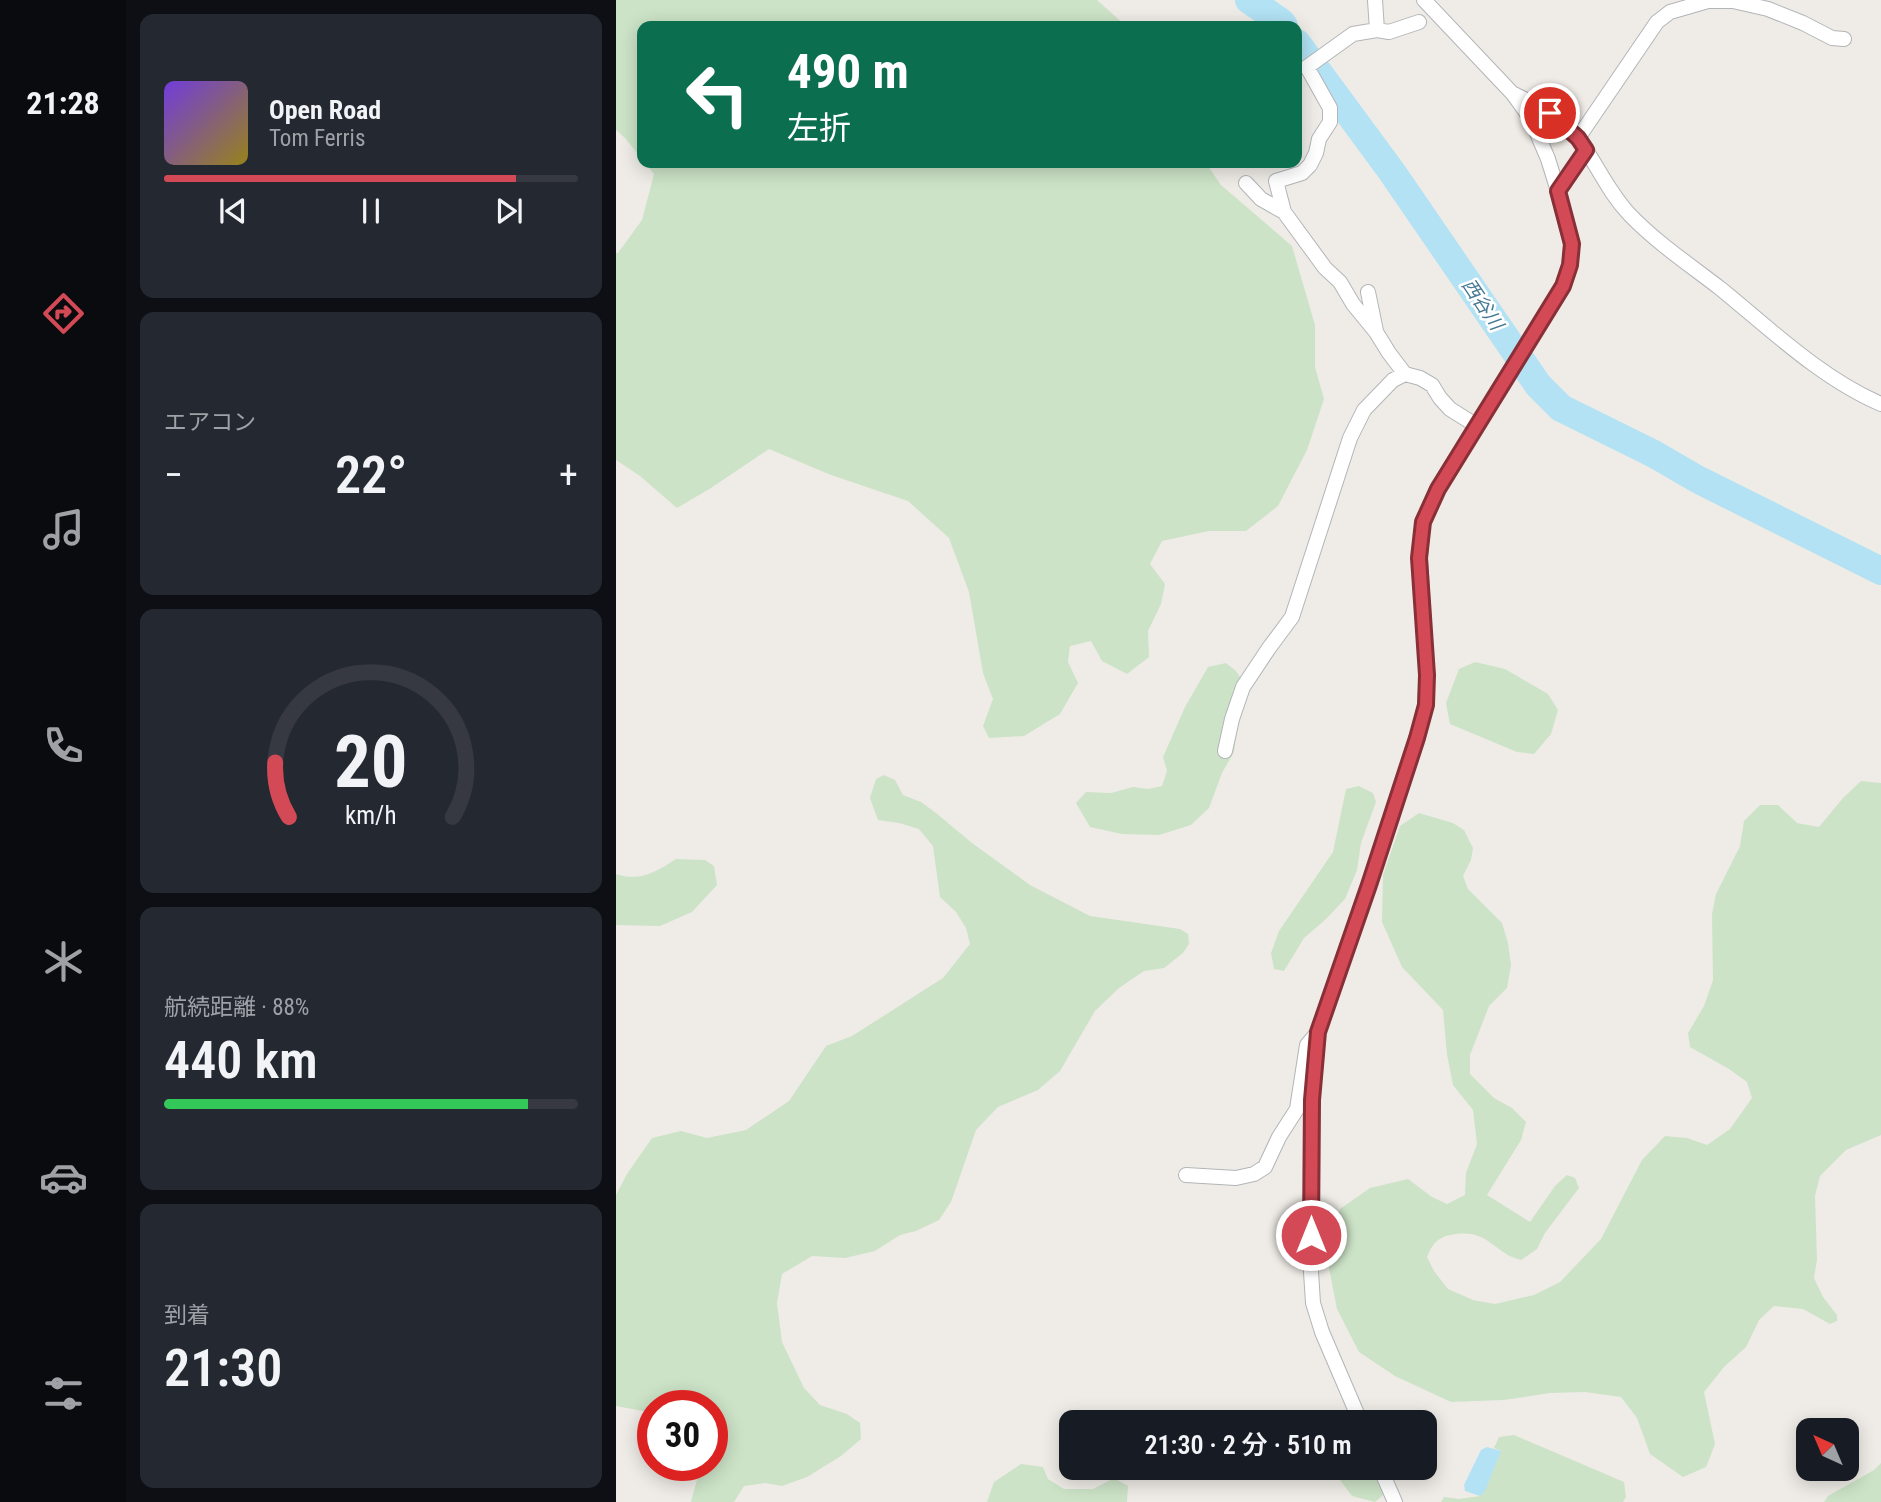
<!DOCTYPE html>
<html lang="ja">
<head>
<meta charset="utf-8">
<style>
	body { margin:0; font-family:"Roboto Condensed","Noto Sans JP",sans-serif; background:#242831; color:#f1f3f6; height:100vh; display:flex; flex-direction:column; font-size:26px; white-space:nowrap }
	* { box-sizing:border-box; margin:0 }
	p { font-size:23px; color:#9ea1a6 }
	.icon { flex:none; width:38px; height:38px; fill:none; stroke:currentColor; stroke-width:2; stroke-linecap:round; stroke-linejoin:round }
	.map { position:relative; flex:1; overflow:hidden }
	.panel { display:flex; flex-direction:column; gap:14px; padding:14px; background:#0d0f14; width:490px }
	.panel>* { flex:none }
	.hud { position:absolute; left:21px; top:21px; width:665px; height:147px; border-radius:14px; box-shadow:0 4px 18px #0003; background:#0b6e4f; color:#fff; overflow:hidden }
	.needle { width:46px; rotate:316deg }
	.tools { position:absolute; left:1180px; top:1418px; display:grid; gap:14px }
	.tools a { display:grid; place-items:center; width:63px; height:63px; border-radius:14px; background:#171b24; box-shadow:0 4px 18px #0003; font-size:35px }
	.speed { position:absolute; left:21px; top:1390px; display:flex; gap:14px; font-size:35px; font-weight:700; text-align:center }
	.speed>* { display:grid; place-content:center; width:91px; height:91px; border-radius:50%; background:#171b24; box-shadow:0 4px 18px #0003; line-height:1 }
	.speed .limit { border:10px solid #d22; background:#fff; color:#111 }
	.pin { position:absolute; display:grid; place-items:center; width:60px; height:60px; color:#fff; margin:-30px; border:4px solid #fff; border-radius:50%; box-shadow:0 2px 7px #0007 }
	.me { position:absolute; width:77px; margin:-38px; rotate:0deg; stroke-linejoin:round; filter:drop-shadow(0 0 5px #0008) }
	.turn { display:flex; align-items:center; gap:24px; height:147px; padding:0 35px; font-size:32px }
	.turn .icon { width:91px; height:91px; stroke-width:2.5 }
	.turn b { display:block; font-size:49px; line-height:60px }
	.big { font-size:52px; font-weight:600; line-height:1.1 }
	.panel .widget { flex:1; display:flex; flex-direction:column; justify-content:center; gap:10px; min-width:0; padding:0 24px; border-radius:14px; background:#242831 }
	.panel .dial { align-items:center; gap:0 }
	.dial svg { height:182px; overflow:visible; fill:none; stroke:#363941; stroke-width:7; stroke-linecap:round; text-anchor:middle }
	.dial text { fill:#f1f3f6; stroke:none }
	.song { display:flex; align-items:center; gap:21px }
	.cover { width:84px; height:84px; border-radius:10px; background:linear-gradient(135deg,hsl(260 70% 55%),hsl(50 70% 35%)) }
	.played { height:7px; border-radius:4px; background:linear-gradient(90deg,#d34955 85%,#363941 85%) }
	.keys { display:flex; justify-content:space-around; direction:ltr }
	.heat { display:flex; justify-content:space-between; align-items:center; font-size:38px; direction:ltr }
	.charge { height:10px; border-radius:5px; background:linear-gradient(90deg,#34c759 88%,#363941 0) }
	.trip { position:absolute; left:443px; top:1410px; width:378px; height:70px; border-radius:14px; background:#171b24; box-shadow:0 4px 18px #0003; font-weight:600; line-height:70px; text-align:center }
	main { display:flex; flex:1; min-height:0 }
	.menu { display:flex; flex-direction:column; width:126px; justify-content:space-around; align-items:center; background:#090b0e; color:#9ea1a6 }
	.menu .icon { width:49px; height:49px }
	.menu .current { color:#d34955 }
	.menu b { font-size:32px; color:#f1f3f6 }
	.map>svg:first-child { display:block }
	.green { fill:#cce3c7 }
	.water { fill:#b2e2f4 }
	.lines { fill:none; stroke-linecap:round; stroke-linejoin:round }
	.river { stroke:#b2e2f4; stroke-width:28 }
	.minor-casing { stroke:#b2b5b7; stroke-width:16 }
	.minor { stroke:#fff; stroke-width:14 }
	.route-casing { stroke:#892f37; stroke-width:18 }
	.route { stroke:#d34955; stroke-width:12 }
	.labels { text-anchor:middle; stroke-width:5; stroke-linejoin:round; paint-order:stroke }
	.water-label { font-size:19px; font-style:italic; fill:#497a94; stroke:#fff }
</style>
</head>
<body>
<main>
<nav class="menu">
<b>21:28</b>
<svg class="icon current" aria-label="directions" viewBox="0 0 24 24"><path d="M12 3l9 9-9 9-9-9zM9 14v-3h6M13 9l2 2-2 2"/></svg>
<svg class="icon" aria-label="music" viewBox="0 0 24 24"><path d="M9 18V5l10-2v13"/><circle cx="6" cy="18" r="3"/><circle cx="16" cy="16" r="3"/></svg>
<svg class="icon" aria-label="phone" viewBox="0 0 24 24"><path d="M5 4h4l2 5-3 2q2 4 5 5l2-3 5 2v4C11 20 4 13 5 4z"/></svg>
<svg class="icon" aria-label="climate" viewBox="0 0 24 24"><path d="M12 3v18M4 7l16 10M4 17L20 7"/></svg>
<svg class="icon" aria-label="car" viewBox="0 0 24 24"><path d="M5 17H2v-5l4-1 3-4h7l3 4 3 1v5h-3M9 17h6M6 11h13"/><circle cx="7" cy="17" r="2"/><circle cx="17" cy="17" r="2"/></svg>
<svg class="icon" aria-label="filters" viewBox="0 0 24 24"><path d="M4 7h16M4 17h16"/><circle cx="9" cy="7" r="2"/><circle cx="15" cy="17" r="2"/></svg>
</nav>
<section class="panel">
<div class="widget">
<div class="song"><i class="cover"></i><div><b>Open Road</b><p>Tom Ferris</p></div></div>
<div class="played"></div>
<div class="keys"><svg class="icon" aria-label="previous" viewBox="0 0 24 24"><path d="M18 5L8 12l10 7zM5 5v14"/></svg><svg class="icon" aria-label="pause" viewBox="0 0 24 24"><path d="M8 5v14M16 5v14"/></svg><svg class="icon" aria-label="next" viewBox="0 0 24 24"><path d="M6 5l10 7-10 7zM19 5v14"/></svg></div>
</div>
<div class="widget"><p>エアコン</p>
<div class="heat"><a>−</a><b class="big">22°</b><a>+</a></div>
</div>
<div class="widget dial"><svg viewBox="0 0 100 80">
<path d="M14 69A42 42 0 1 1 86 69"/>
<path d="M14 69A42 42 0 0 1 8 45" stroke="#d34955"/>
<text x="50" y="56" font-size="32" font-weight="700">20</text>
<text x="50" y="72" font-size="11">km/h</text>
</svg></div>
<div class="widget"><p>航続距離 · 88%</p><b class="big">440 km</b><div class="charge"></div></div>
<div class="widget"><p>到着</p><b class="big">21:30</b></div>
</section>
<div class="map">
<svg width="1265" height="1502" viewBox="0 0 1265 1502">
	<rect width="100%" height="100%" fill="#efece7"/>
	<!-- green -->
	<path class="green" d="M0,0H481L510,26H26V159L9,138L0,130Z
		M29,163H590L605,185L676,246L699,325V367L708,399L691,450L662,506L630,531H593L546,541L534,564L549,584L545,604L532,631L533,657L511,674L486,661L475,641L454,646L452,662L462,683L444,714L408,736L373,738L367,726L377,699L367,673L353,592L333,538L292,501L215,475L153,449L95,488L61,508L24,476L0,460V253H2L26,220L38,174Z
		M859,662L889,669L932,694L942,710L935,734L918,754L901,752L834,724L830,703L843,669Z
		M610,663L620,671L626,680L618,752L606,773L593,808L575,825L543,835L506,834L474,827L460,803L470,792L495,793L517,787L532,789L546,786L551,771L547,757L569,707L592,667Z
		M268,775L279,780L287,795L305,802L320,813L356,843L414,885L474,916L564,929L572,934L573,944L567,953L548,968L528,971L503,988L479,1011L444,1071L422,1090L382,1107L360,1130L335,1202L323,1220L300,1231L284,1235L259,1251L229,1258L196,1256L166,1274L161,1303L166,1342L188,1388L204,1405L231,1414L244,1423L245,1439L225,1456L191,1477L166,1486L149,1483L128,1486L118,1502H75L85,1465H96V1405H37V1413L0,1406V1195L11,1174L36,1138L65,1131L91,1138L130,1130L173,1101L210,1046L236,1036L327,978L354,944L350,928L340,912L324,897L317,846L303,829L283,823L262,820L254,798L260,779Z
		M1245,781L1265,783V1135L1230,1150L1204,1176L1199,1196L1201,1260L1198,1278L1207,1297L1221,1315V1321L1214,1324L1187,1309L1158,1306L1143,1320L1130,1347L1108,1367L1088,1392L1099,1444L1090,1467L1067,1477L1034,1454L1021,1418L1005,1397L969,1392L934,1393L888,1400L835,1402L779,1376L743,1352L721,1309L710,1253L724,1209L754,1188L792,1179L816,1197L831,1204L849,1195L850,1173L861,1144L857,1110L837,1085L831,1054L827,1010L786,967L766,922L767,875L784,826L803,813L837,823L848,830L857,848L855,860L847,876L852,889L886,923L892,943L895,965L891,988L873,1006L854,1055V1074L878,1098L896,1108L910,1122L905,1140L871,1195L914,1222L939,1186L951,1175L959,1178L963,1188L929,1233L921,1249L905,1260C877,1253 874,1230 840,1234C822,1237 818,1241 811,1257L818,1271L832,1289L857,1300L879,1304L918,1295L944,1282L985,1239L1026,1160L1049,1136L1071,1138L1091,1145L1114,1129L1136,1098L1131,1082L1113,1069L1074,1047L1072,1033L1088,1006L1097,980L1096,914L1100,894L1124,846L1128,821L1144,805H1162L1181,823L1203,827L1227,798Z
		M743,786L757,793L760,802L745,843L741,870L729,899L709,920L688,938L668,971L658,969L655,953L663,931L717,852L730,789Z
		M60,859L89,860L98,866L101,885L76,912L44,926L0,925V874C24,882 40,872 60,859Z
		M898,1435L1008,1482L1010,1497L1007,1502H825L828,1497L843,1499L864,1496L885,1451L878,1448L883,1437Z
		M1265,1463V1502H1208L1212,1496L1258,1470Z
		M405,1464L427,1467L432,1479L448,1489H477L498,1478L512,1486L511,1502H371L378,1482Z
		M719,1468H754L764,1485L767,1495L759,1502L736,1496L718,1472Z"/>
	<!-- water -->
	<path class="water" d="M871,1447L885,1451L869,1491L864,1496L849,1491L848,1485L865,1450Z"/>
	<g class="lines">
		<!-- river -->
		<path class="river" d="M633,0L665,22L668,26
			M681,43L776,172L922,385L945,408L1038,454L1081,479L1265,571"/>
		<!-- minor casing -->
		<g class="minor-casing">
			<path id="minor" d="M759,0L761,30L737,34L691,67L714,108V122L703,139L700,153L694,165L686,173L660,181L668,212L709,268L724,282L737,304L760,332L773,353L789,374L804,378L816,385L824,398L834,409L861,426
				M761,30L773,32L803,22
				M898,94C922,106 947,118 963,140C981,164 992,192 1014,215C1041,243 1074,265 1105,289C1154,329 1206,379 1265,404
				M962,138L1041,22L1054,12L1092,1H1117L1152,9L1187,23L1216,38L1228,39
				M630,183L645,199L668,212
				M942,191L970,150
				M752,292L760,331
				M609,751L616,719L627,687L653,648L676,617L734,438L748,410L777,380L789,374
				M570,1175L620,1178L638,1174L649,1167L663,1137L681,1109L691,1045L702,1032
				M745,1423L706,1332L697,1303L695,1272L696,1100L702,1032L753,885L801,738L809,705L811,675L804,558L807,522L822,489L947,286L954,265L955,244L942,191L932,159L915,119L897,94L808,0
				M764,1468L779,1502"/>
		</g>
		<!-- minor -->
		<use href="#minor" class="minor"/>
	</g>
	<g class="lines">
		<!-- route casing -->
		<g class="route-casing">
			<path id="route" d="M695,1235L696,1100L702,1032L753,885L801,738L810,705L811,675L803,558L807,522L822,489L947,286L954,265L956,244L942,191L970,150L962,138L934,113"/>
		</g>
		<!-- route -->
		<use href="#route" class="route"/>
	</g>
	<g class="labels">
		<!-- water labels -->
		<g class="water-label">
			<text transform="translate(867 304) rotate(56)" y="7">西谷川</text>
		</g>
	</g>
</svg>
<div class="tools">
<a><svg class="needle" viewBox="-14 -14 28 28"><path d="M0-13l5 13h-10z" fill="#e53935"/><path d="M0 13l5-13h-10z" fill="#9ea1a6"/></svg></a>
</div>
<div class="speed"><div class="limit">30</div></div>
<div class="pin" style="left:934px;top:113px;background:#d93025"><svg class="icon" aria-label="arrive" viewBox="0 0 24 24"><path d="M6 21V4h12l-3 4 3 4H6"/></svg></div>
<svg class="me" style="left:695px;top:1235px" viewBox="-20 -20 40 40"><circle r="17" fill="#d34955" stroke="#fff" stroke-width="3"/><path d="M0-11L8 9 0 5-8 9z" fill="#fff"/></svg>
<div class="trip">21:30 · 2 分 · 510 m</div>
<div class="hud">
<div class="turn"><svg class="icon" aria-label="left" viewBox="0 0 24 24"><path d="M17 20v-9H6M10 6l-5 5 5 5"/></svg><div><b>490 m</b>左折</div></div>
</div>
</div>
</main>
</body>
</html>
